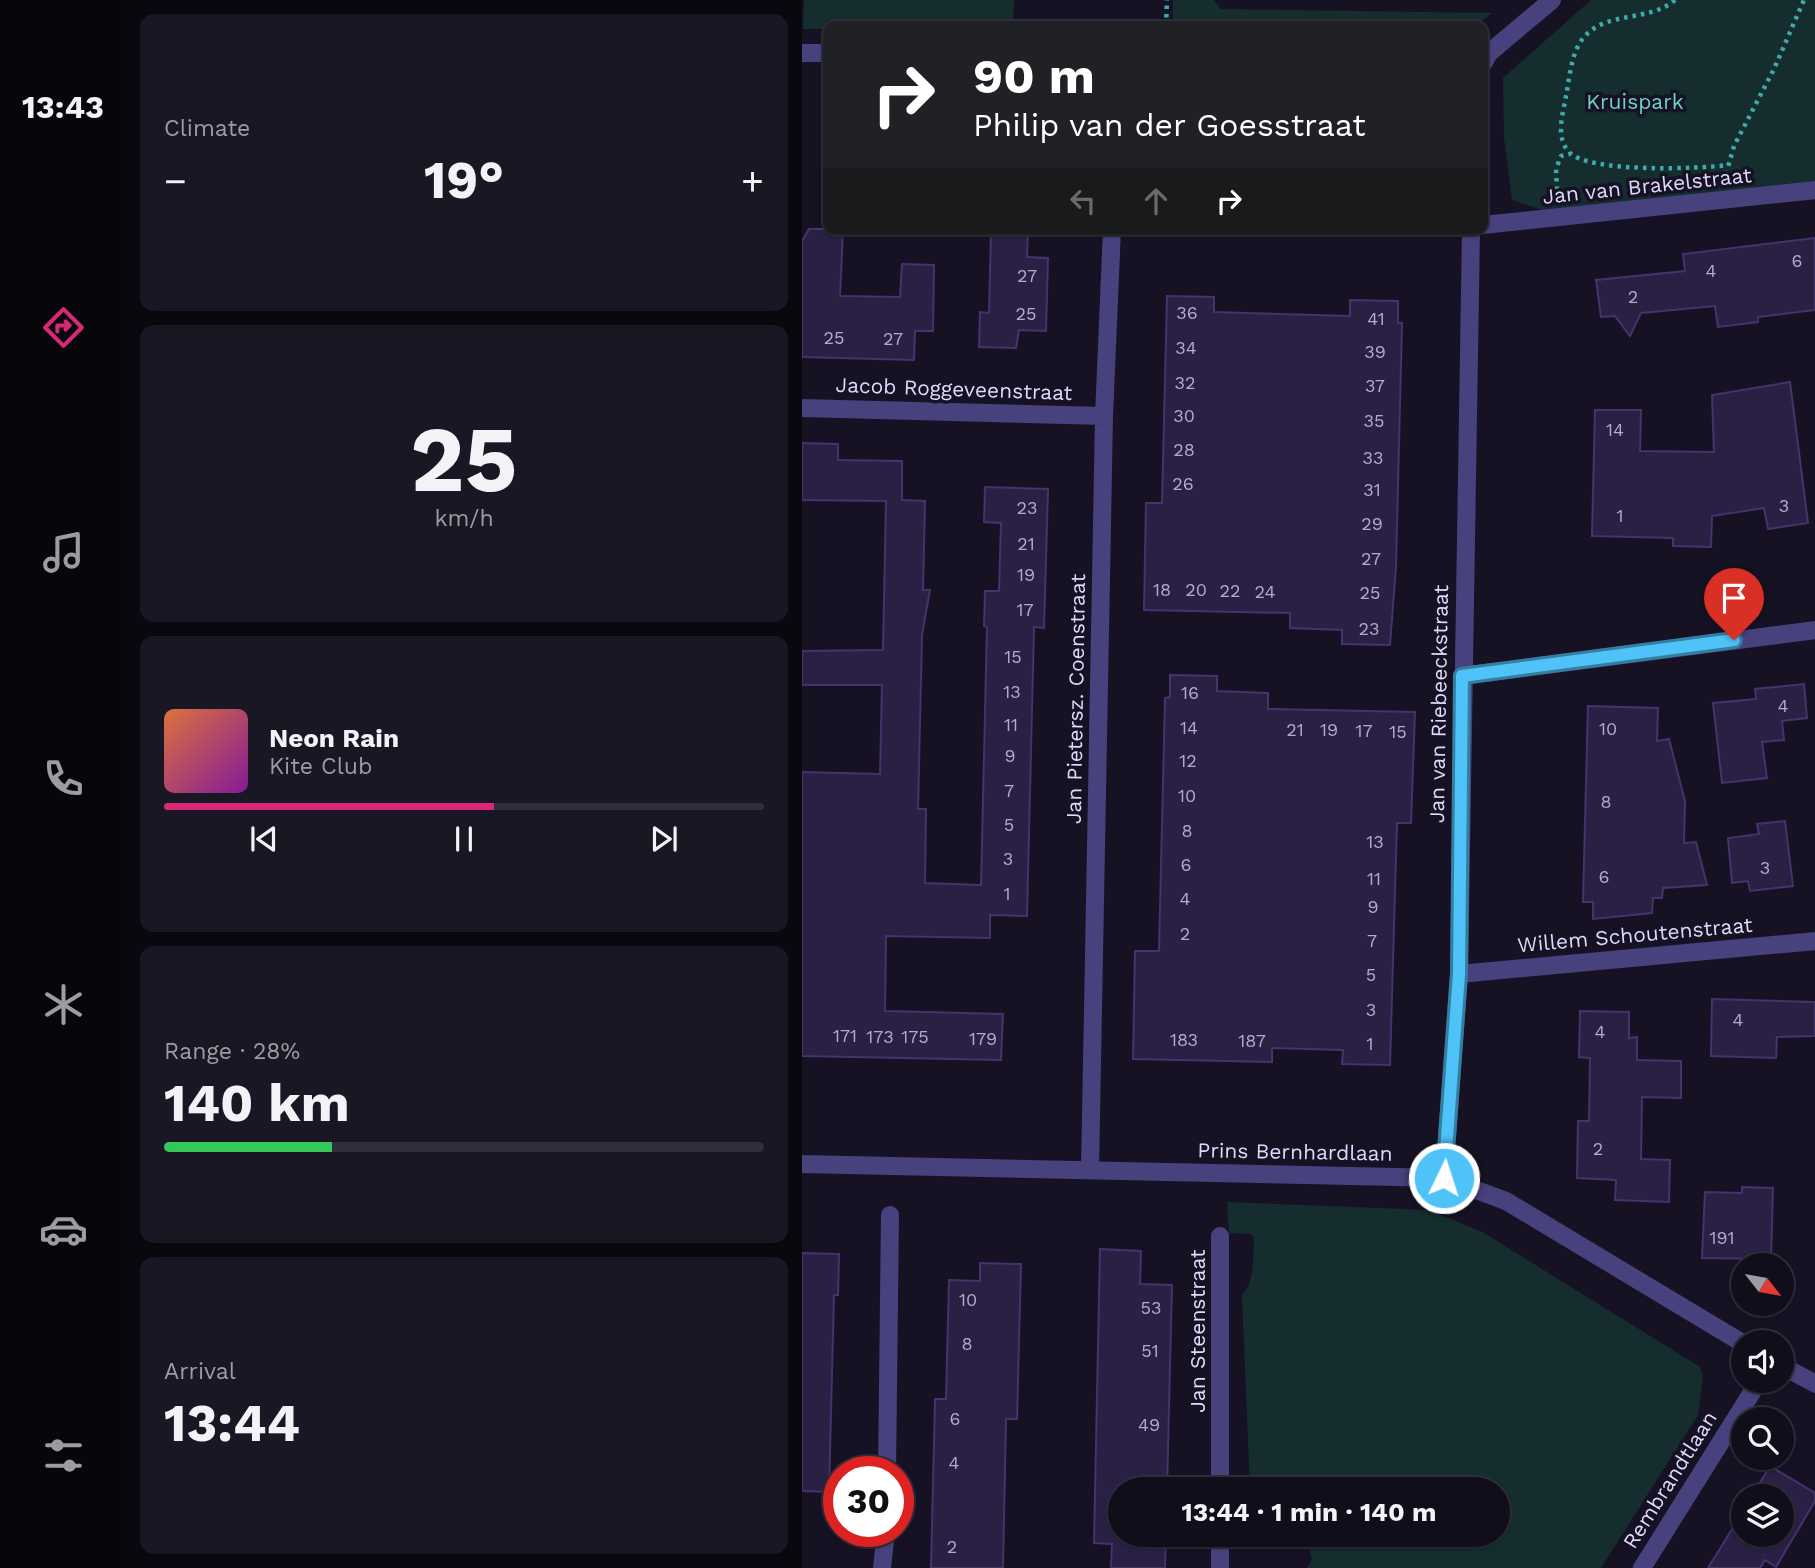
<!DOCTYPE html>
<html lang="en">
<head>
<meta charset="utf-8">
<style>
	body { margin:0; font-family:"Work Sans",sans-serif; background:#191724; color:#f1f3f6; height:100vh; display:flex; flex-direction:column; font-size:26px; white-space:nowrap }
	* { box-sizing:border-box; margin:0 }
	p { font-size:23px; color:#9c9ca3 }
	.icon { flex:none; width:38px; height:38px; fill:none; stroke:currentColor; stroke-width:2; stroke-linecap:round; stroke-linejoin:round }
	.map { position:relative; flex:1; overflow:hidden }
	.panel { display:flex; flex-direction:column; gap:14px; padding:14px; background:#09080f; width:676px }
	.panel>* { flex:none }
	.hud { position:absolute; left:21px; top:21px; width:665px; height:214px; border-radius:14px; box-shadow:0 2px 5px #0004,0 0 0 2px #302e3a; background:#202124; color:#fff; overflow:hidden }
	.needle { width:46px; rotate:121deg }
	.tools { position:absolute; left:929px; top:1253px; display:grid; gap:14px }
	.tools a { display:grid; place-items:center; width:63px; height:63px; border-radius:50%; background:#100e1b; box-shadow:0 2px 5px #0004,0 0 0 2px #302e3a; font-size:35px }
	.speed { position:absolute; left:21px; top:1456px; display:flex; gap:14px; font-size:35px; font-weight:700; text-align:center }
	.speed>* { display:grid; place-content:center; width:91px; height:91px; border-radius:50%; background:#100e1b; box-shadow:0 2px 5px #0004,0 0 0 2px #302e3a; line-height:1 }
	.speed .limit { border:10px solid #d22; background:#fff; color:#111 }
	.pin { position:absolute; display:grid; place-items:center; width:60px; height:60px; color:#fff; margin:-72px -30px; border-radius:50% 50% 50% 0; rotate:-45deg; box-shadow:0 0 7px #0007 }
	.pin .icon { rotate:45deg }
	.me { position:absolute; width:77px; margin:-38px; rotate:4deg; stroke-linejoin:round; filter:drop-shadow(0 0 5px #0008) }
	.turn { display:flex; align-items:center; gap:24px; height:147px; padding:0 35px; font-size:32px }
	.turn .icon { width:91px; height:91px; stroke-width:2.5 }
	.turn b { display:block; font-size:49px; line-height:60px }
	.lanes { display:flex; align-items:center; height:66px; padding:0 35px; background:#0003; justify-content:center; gap:35px; direction:ltr }
	.lanes .off { opacity:.35 }
	.big { font-size:52px; font-weight:700; line-height:1.1 }
	.panel .tile { flex:1; display:flex; flex-direction:column; justify-content:center; gap:10px; min-width:0; padding:0 24px; border-radius:14px; background:#191724 }
	.panel .dial { align-items:center; gap:0 }
	.dial b { font-size:91px; line-height:1 }
	.song { display:flex; align-items:center; gap:21px }
	.cover { width:84px; height:84px; border-radius:10px; background:linear-gradient(135deg,hsl(20 70% 55%),hsl(290 70% 35%)) }
	.played { height:7px; border-radius:4px; background:linear-gradient(90deg,#db2777 55%,#302e3a 55%) }
	.keys { display:flex; justify-content:space-around; direction:ltr }
	.heat { display:flex; justify-content:space-between; align-items:center; font-size:38px; direction:ltr }
	.charge { height:10px; border-radius:5px; background:linear-gradient(90deg,#34c759 28%,#302e3a 0) }
	.trip { position:absolute; left:306px; top:1477px; width:402px; height:70px; border-radius:35px; background:#100e1b; box-shadow:0 2px 5px #0004,0 0 0 2px #302e3a; font-weight:700; line-height:70px; text-align:center }
	main { display:flex; flex:1; min-height:0 }
	.menu { display:flex; flex-direction:column; width:126px; justify-content:space-around; align-items:center; background:#06060b; color:#9c9ca3 }
	.menu .icon { width:49px; height:49px }
	.menu .current { color:#db2777 }
	.menu b { font-size:32px; color:#f1f3f6 }
	.map>svg:first-child { display:block }
	.green { fill:#152d2e }
	.building { fill:#292043; stroke:#42346d; stroke-width:2 }
	.lines { fill:none; stroke-linecap:round; stroke-linejoin:round }
	.path { stroke:#3dabab; stroke-width:4.5; stroke-dasharray:3.5 5; stroke-linecap:butt }
	.minor { stroke:#47427e; stroke-width:18 }
	.tertiary { stroke:#47427e; stroke-width:18 }
	.route-casing { stroke:#337fa1; stroke-width:18 }
	.route { stroke:#4fc3f7; stroke-width:12 }
	.labels { text-anchor:middle; stroke-width:7; stroke-linejoin:round; paint-order:stroke }
	.number-label { font-size:18px; fill:#b2abcd }
	.park-label { font-size:21px; fill:#6cd4bf; stroke:#161224 }
	.street-label { font-size:21px; fill:#dfd9fb; stroke:#161224 }
</style>
</head>
<body>
<main>
<nav class="menu">
<b>13:43</b>
<svg class="icon current" aria-label="directions" viewBox="0 0 24 24"><path d="M12 3l9 9-9 9-9-9zM9 14v-3h6M13 9l2 2-2 2"/></svg>
<svg class="icon" aria-label="music" viewBox="0 0 24 24"><path d="M9 18V5l10-2v13"/><circle cx="6" cy="18" r="3"/><circle cx="16" cy="16" r="3"/></svg>
<svg class="icon" aria-label="phone" viewBox="0 0 24 24"><path d="M5 4h4l2 5-3 2q2 4 5 5l2-3 5 2v4C11 20 4 13 5 4z"/></svg>
<svg class="icon" aria-label="climate" viewBox="0 0 24 24"><path d="M12 3v18M4 7l16 10M4 17L20 7"/></svg>
<svg class="icon" aria-label="car" viewBox="0 0 24 24"><path d="M5 17H2v-5l4-1 3-4h7l3 4 3 1v5h-3M9 17h6M6 11h13"/><circle cx="7" cy="17" r="2"/><circle cx="17" cy="17" r="2"/></svg>
<svg class="icon" aria-label="filters" viewBox="0 0 24 24"><path d="M4 7h16M4 17h16"/><circle cx="9" cy="7" r="2"/><circle cx="15" cy="17" r="2"/></svg>
</nav>
<section class="panel">
<div class="tile"><p>Climate</p>
<div class="heat"><a>−</a><b class="big">19°</b><a>+</a></div>
</div>
<div class="tile dial"><b>25</b><p>km/h</p></div>
<div class="tile">
<div class="song"><i class="cover"></i><div><b>Neon Rain</b><p>Kite Club</p></div></div>
<div class="played"></div>
<div class="keys"><svg class="icon" aria-label="previous" viewBox="0 0 24 24"><path d="M18 5L8 12l10 7zM5 5v14"/></svg><svg class="icon" aria-label="pause" viewBox="0 0 24 24"><path d="M8 5v14M16 5v14"/></svg><svg class="icon" aria-label="next" viewBox="0 0 24 24"><path d="M6 5l10 7-10 7zM19 5v14"/></svg></div>
</div>
<div class="tile"><p>Range · 28%</p><b class="big">140 km</b><div class="charge"></div></div>
<div class="tile"><p>Arrival</p><b class="big">13:44</b></div>
</section>
<div class="map">
<svg width="1014" height="1568" viewBox="0 0 1014 1568">
	<rect width="100%" height="100%" fill="#161224"/>
	<!-- green -->
	<path class="green" d="M2,0H212L211,26L1,29Z
		M371,0H412L419,9L690,13L674,26H371Z
		M789,0H1013V184L749,213L710,200L702,138L701,78Z
		M425,1202L628,1210L682,1233L898,1367L901,1376L896,1415L799,1568H505L510,1560L504,1535H696V1489H448L440,1295C453,1282 451,1255 452,1237L449,1234L427,1233Z"/>
	<!-- building -->
	<path class="building" d="M7,229H41L38,296L98,297L100,264L132,265L131,331H113L112,360L0,357V241Z
		M189,231L226,232L225,257L246,258L244,331L217,330L214,348L177,347L178,312L187,313Z
		M1013,238V310L956,317V322L916,327L913,306L839,313L828,336L813,316L799,317L794,280L883,271L881,254Z
		M365,296L412,297V312L548,316V300L596,301V323H600L594,566L588,645L540,644V630L488,628V613L342,610L344,503H360Z
		M988,382L1006,523L966,529L962,508L910,516L909,547L871,546V538L790,536L793,410H839L838,451L912,452L910,395Z
		M0,443L36,444V460L100,461V500L123,501L121,590H128L120,635L116,809H124L123,883L179,885L185,627L182,626L183,591H197L199,523L182,522L183,487L246,489L242,628L232,627L225,916L188,915V938L84,936L83,1011L201,1014L199,1060L0,1056V772L78,774L80,685H0V651L81,650L84,501L0,500Z
		M368,675L415,676V691L466,693V709L613,712L609,823H595L588,1065L540,1064L541,1050L470,1048V1062L331,1059L333,951H357L363,698L368,697Z
		M1002,684L1005,718L980,721L982,740L960,742L965,778L920,783L911,703L954,699L953,689Z
		M786,706L856,708L855,741L867,739L883,801L882,843L894,842L905,885L861,888L860,898H851L850,913L791,919V902H781Z
		M983,821L991,886L948,891L946,881L930,883L926,838L957,834L955,824Z
		M910,999L1013,1002V1036L975,1037L974,1058L909,1056Z
		M778,1011L827,1012V1038L835,1037V1060L879,1061V1098L840,1097L839,1159L868,1160L867,1202L813,1200L814,1180L775,1178L776,1121H787L788,1058L777,1057Z
		M940,1187L971,1188L969,1259L900,1258L903,1192L940,1193Z
		M298,1249L339,1251L338,1284L370,1285L365,1489H318V1535H364L363,1568H309L310,1544L292,1543Z
		M0,1253L37,1254L36,1295H32L27,1492L0,1491Z
		M178,1263L219,1264L215,1419H204L201,1568H129L133,1399H144L147,1280L178,1281Z
		M968,1466L1013,1493V1501L974,1567L963,1560L958,1568H906L942,1510V1535H980V1496H950Z"/>
	<g class="lines">
		<!-- path -->
		<path class="path" d="M873,0C847,22 807,11 784,35C769,50 768,76 764,96C761,114 753,137 767,152C785,173 897,169 926,165
			M364,26L365,0
			M924,174L932,146L972,69L1002,0
			M755,190L754,169L759,156L768,154"/>
		<!-- minor -->
		<path class="minor" d="M0,53H26
			M681,64L687,53L750,0
			M681,225L1014,190
			M0,408L302,416
			M660,676L1014,630
			M657,974L1014,941
			M288,1170L302,416L310,229
			M642,1178L657,974L669,229
			M85,1472L88,1215
			M418,1489V1236
			M80,1568L84,1531
			M418,1568V1535
			M840,1568L957,1381"/>
		<!-- tertiary -->
		<path class="tertiary" d="M0,1164L642,1178L704,1201L942,1344
			M980,1366L1014,1384"/>
	</g>
	<g class="lines">
		<!-- route casing -->
		<g class="route-casing">
			<path id="route" d="M642,1178L657,974L660,676L932,640"/>
		</g>
		<!-- route -->
		<use href="#route" class="route"/>
	</g>
	<g class="labels">
		<!-- number labels -->
		<g class="number-label">
			<text x="995" y="267">6</text>
			<text x="909" y="277">4</text>
			<text x="225" y="282">27</text>
			<text x="831" y="303">2</text>
			<text x="385" y="319">36</text>
			<text x="224" y="320">25</text>
			<text x="574" y="325">41</text>
			<text x="32" y="344">25</text>
			<text x="91" y="345">27</text>
			<text x="384" y="354">34</text>
			<text x="573" y="358">39</text>
			<text x="383" y="389">32</text>
			<text x="573" y="392">37</text>
			<text x="382" y="422">30</text>
			<text x="572" y="427">35</text>
			<text x="813" y="436">14</text>
			<text x="382" y="456">28</text>
			<text x="571" y="464">33</text>
			<text x="381" y="490">26</text>
			<text x="570" y="496">31</text>
			<text x="982" y="512">3</text>
			<text x="225" y="514">23</text>
			<text x="818" y="522">1</text>
			<text x="570" y="530">29</text>
			<text x="224" y="550">21</text>
			<text x="569" y="565">27</text>
			<text x="224" y="581">19</text>
			<text x="360" y="596">18</text>
			<text x="394" y="596">20</text>
			<text x="428" y="597">22</text>
			<text x="463" y="598">24</text>
			<text x="568" y="599">25</text>
			<text x="223" y="616">17</text>
			<text x="567" y="635">23</text>
			<text x="211" y="663">15</text>
			<text x="210" y="698">13</text>
			<text x="388" y="699">16</text>
			<text x="981" y="712">4</text>
			<text x="209" y="731">11</text>
			<text x="387" y="734">14</text>
			<text x="806" y="735">10</text>
			<text x="493" y="736">21</text>
			<text x="527" y="736">19</text>
			<text x="562" y="737">17</text>
			<text x="596" y="738">15</text>
			<text x="208" y="762">9</text>
			<text x="386" y="767">12</text>
			<text x="207" y="797">7</text>
			<text x="385" y="802">10</text>
			<text x="804" y="808">8</text>
			<text x="207" y="831">5</text>
			<text x="385" y="837">8</text>
			<text x="573" y="848">13</text>
			<text x="206" y="865">3</text>
			<text x="384" y="871">6</text>
			<text x="963" y="874">3</text>
			<text x="802" y="883">6</text>
			<text x="572" y="885">11</text>
			<text x="205" y="900">1</text>
			<text x="383" y="905">4</text>
			<text x="571" y="913">9</text>
			<text x="383" y="940">2</text>
			<text x="570" y="947">7</text>
			<text x="569" y="981">5</text>
			<text x="569" y="1016">3</text>
			<text x="936" y="1026">4</text>
			<text x="798" y="1038">4</text>
			<text x="43" y="1042">171</text>
			<text x="78" y="1043">173</text>
			<text x="113" y="1043">175</text>
			<text x="181" y="1045">179</text>
			<text x="382" y="1046">183</text>
			<text x="450" y="1047">187</text>
			<text x="568" y="1050">1</text>
			<text x="796" y="1155">2</text>
			<text x="920" y="1244">191</text>
			<text x="166" y="1306">10</text>
			<text x="349" y="1314">53</text>
			<text x="165" y="1350">8</text>
			<text x="348" y="1357">51</text>
			<text x="153" y="1425">6</text>
			<text x="347" y="1431">49</text>
			<text x="152" y="1469">4</text>
			<text x="150" y="1553">2</text>
		</g>
		<!-- park labels -->
		<g class="park-label">
			<text x="833" y="109">Kruispark</text>
		</g>
		<!-- street labels -->
		<g class="street-label">
			<text transform="translate(845 186) rotate(-6)" y="7">Jan van Brakelstraat</text>
			<text transform="translate(152 389) rotate(2)" y="7">Jacob Roggeveenstraat</text>
			<text transform="translate(274 699) rotate(-89)" y="7">Jan Pietersz. Coenstraat</text>
			<text transform="translate(637 704) rotate(-89)" y="7">Jan van Riebeeckstraat</text>
			<text transform="translate(833 935) rotate(-5)" y="7">Willem Schoutenstraat</text>
			<text transform="translate(493 1152) rotate(1)" y="7">Prins Bernhardlaan</text>
			<text transform="translate(396 1331) rotate(-90)" y="7">Jan Steenstraat</text>
			<text transform="translate(868 1480) rotate(-58)" y="7">Rembrandtlaan</text>
		</g>
	</g>
</svg>
<div class="tools">
<a><svg class="needle" viewBox="-14 -14 28 28"><path d="M0-13l5 13h-10z" fill="#e53935"/><path d="M0 13l5-13h-10z" fill="#9c9ca3"/></svg></a>
<a><svg class="icon" aria-label="sound" viewBox="0 0 24 24"><path d="M4 9h4l5-4v14l-5-4H4zM17 9q2 3 0 6"/></svg></a>
<a><svg class="icon" aria-label="search" viewBox="0 0 24 24"><circle cx="10" cy="10" r="6"/><path d="M15 15l6 6"/></svg></a>
<a><svg class="icon" aria-label="layers" viewBox="0 0 24 24"><path d="M12 4l9 5-9 5-9-5zM3 14l9 5 9-5"/></svg></a>
</div>
<div class="speed"><div class="limit">30</div></div>
<div class="pin" style="left:932px;top:640px;background:#d93025"><svg class="icon" aria-label="arrive" viewBox="0 0 24 24"><path d="M6 21V4h12l-3 4 3 4H6"/></svg></div>
<svg class="me" style="left:642px;top:1178px" viewBox="-20 -20 40 40"><circle r="17" fill="#4fc3f7" stroke="#fff" stroke-width="3"/><path d="M0-11L8 9 0 5-8 9z" fill="#fff"/></svg>
<div class="trip">13:44 · 1 min · 140 m</div>
<div class="hud">
<div class="turn"><svg class="icon" aria-label="right" viewBox="0 0 24 24"><path d="M7 20v-9h11M14 6l5 5-5 5"/></svg><div><b>90 m</b>Philip van der Goesstraat</div></div>
<div class="lanes"><svg class="icon off" aria-label="left" viewBox="0 0 24 24"><path d="M17 20v-9H6M10 6l-5 5 5 5"/></svg><svg class="icon off" aria-label="ahead" viewBox="0 0 24 24"><path d="M12 20V5M6 11l6-6 6 6"/></svg><svg class="icon" aria-label="right" viewBox="0 0 24 24"><path d="M7 20v-9h11M14 6l5 5-5 5"/></svg></div>
</div>
</div>
</main>
</body>
</html>
